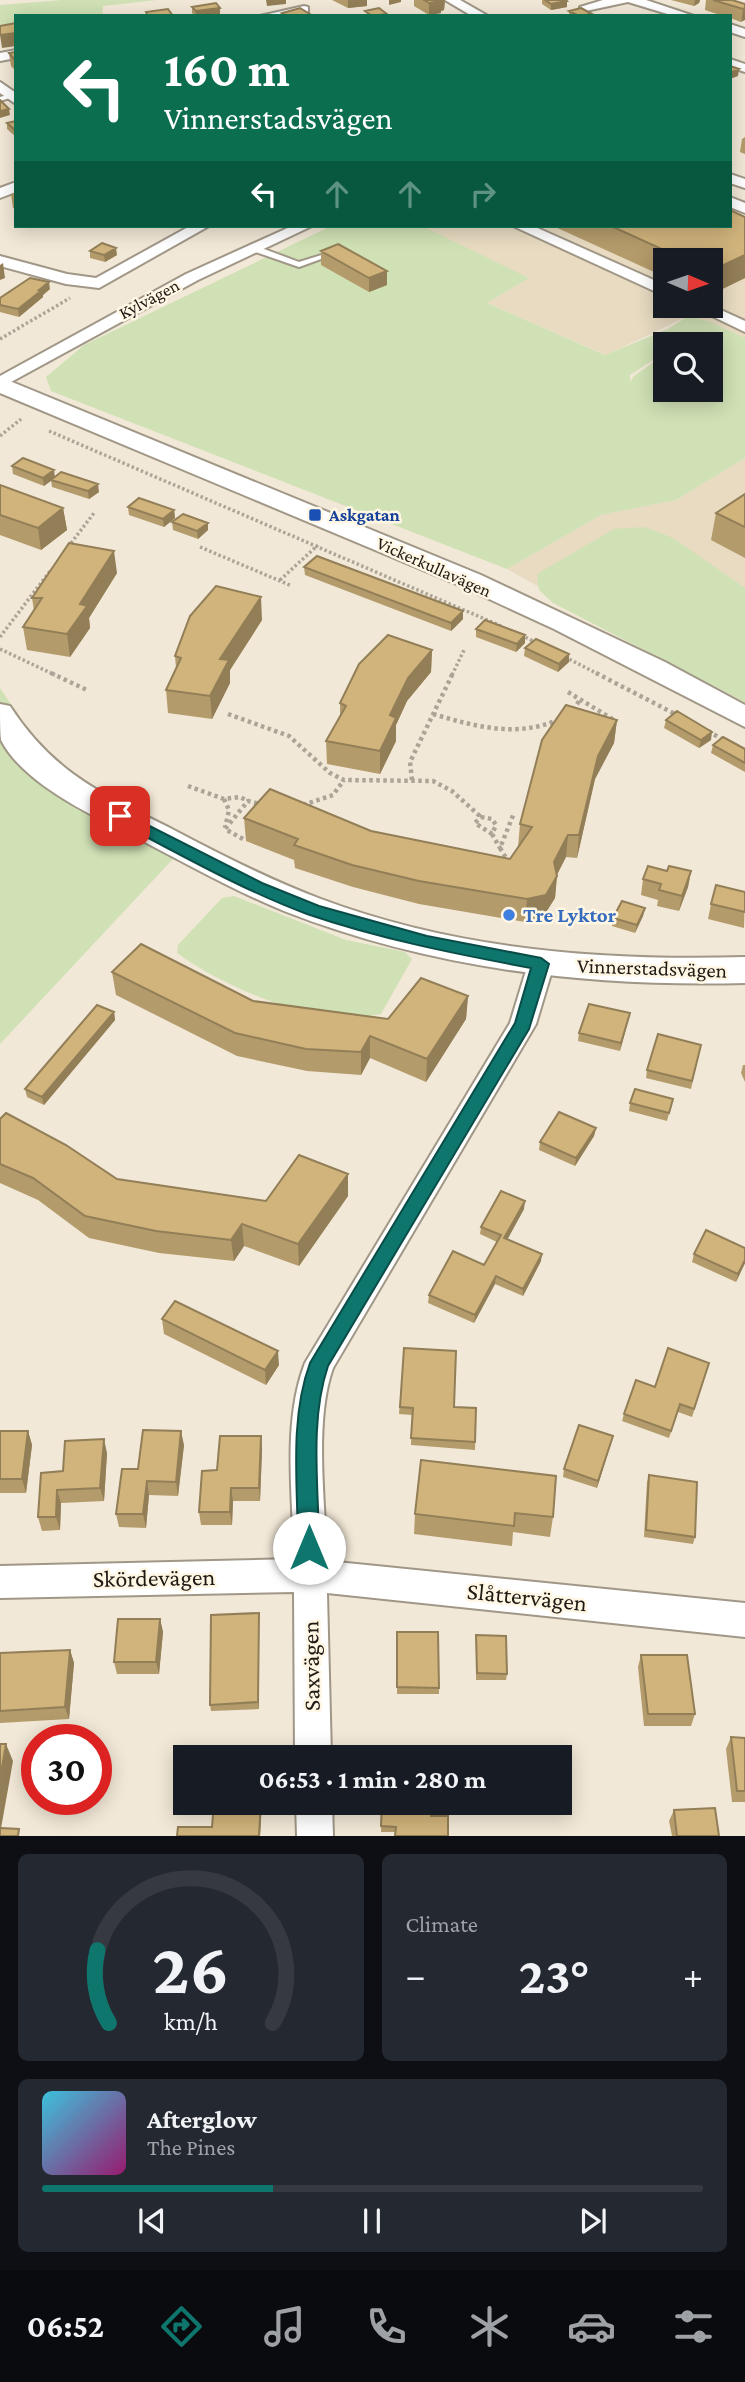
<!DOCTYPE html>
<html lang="en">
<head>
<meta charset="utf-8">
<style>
	body { margin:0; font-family:"Crimson Pro",serif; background:#242831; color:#f1f3f6; height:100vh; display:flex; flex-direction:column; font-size:26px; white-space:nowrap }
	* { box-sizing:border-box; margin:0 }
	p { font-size:23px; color:#9ea1a6 }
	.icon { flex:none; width:38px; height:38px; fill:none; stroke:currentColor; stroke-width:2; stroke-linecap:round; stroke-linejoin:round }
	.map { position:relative; height:1836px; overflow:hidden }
	.sheet { display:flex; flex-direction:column; gap:18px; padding:18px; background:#0d0f14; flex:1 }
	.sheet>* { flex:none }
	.hud { position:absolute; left:14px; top:14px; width:718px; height:214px; border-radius:0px; box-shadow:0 4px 18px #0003; background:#0b6e4f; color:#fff; overflow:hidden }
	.needle { width:46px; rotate:92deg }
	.tools { position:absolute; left:653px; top:248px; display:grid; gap:14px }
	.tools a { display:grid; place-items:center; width:70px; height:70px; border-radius:0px; background:#171b24; box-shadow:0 4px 18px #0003; font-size:35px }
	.speed { position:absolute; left:21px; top:1724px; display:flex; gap:14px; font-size:35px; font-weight:700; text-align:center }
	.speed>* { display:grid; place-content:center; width:91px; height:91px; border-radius:50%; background:#171b24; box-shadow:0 4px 18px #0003; line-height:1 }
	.speed .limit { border:10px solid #d22; background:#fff; color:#111 }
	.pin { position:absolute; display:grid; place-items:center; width:60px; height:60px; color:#fff; margin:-30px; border-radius:14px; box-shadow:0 4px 10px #0006 }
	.me { position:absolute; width:77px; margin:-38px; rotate:0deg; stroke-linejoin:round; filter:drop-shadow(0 0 5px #0008) }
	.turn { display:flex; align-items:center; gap:24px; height:147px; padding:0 35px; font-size:32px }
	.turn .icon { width:91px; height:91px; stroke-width:2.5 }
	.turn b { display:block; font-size:49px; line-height:60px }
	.lanes { display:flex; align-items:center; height:66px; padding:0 35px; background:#0003; justify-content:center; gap:35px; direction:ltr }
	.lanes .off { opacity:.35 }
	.big { font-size:52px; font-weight:700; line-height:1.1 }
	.sheet .widget { flex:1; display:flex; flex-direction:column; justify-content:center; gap:10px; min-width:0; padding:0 24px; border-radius:10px; background:#242831 }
	.sheet .dial { align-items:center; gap:0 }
	.dial svg { height:182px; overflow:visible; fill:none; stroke:#363941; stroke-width:7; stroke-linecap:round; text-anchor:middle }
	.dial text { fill:#f1f3f6; stroke:none }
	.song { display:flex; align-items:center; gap:21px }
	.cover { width:84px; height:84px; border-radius:10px; background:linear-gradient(135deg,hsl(190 70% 55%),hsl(320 70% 35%)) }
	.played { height:7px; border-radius:4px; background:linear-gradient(90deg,#0f766e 35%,#363941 35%) }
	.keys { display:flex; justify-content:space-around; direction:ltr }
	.heat { display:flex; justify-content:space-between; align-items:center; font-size:38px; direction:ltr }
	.sheet .tiles { flex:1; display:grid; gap:18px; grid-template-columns:1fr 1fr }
	.widget:last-child { grid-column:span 2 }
	.trip { position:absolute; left:173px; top:1745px; width:399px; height:70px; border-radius:0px; background:#171b24; box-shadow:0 4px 18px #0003; font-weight:700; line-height:70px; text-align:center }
	.tabs { display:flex; height:112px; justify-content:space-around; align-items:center; background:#090b0e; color:#9ea1a6 }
	.tabs .icon { width:49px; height:49px }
	.tabs .on { color:#0f766e }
	.tabs b { font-size:32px; color:#f1f3f6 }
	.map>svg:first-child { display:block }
	.built { fill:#e8dbc2; fill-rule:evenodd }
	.green { fill:#d0e1b5; fill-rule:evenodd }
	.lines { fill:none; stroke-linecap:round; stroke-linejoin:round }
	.lane-casing { stroke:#a09787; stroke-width:4 }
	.street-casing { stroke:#a09787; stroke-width:4 }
	.secondary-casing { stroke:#a09787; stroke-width:4 }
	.path-far1 { stroke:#aca497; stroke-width:3.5; stroke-dasharray:2.5 2.5; stroke-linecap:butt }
	.path { stroke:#aca497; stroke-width:4.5; stroke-dasharray:3.5 3.5; stroke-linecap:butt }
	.lane { fill:#fff; fill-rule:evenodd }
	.street { fill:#fff; fill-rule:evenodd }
	.secondary { fill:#fff; fill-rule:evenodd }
	.wall { fill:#b49b6b }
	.shaded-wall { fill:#927e57 }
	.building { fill:#d1b47c; stroke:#927e57; stroke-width:2 }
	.route { fill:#0f766e; stroke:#0a4d48; stroke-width:2 }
	.transit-dot { fill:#1a4fb4; stroke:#fff6e4; stroke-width:2.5 }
	.shop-dot { fill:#3f7fe0; stroke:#fff6e4; stroke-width:2.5 }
	.labels { text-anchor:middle; stroke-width:5; stroke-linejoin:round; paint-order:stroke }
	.far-street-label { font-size:18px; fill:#1e1b15; stroke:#fff6e4 }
	.far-transit-label { font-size:18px; font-weight:bold; fill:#164399; stroke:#fff6e4; text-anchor:start }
	.shop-label { font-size:21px; font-weight:bold; fill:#366cbe; stroke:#fff6e4; text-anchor:start }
	.street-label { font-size:21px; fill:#1e1b15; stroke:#fff6e4 }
	.near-street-label { font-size:24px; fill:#1e1b15; stroke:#fff6e4 }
</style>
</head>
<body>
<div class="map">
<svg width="745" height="1836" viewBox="0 0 745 1836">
	<rect width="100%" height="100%" fill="#f2e8d7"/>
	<!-- built -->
	<path class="built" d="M712,226L745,241V338L711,322L688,316L606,355L487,303L529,278L420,227ZM665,261H710V306H665Z
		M745,458V703L507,569L601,515L676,500Z"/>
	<!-- green -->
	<path class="green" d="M62,0H157L103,6L102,16H16V23L0,25V5Z
		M331,226H422L529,278L487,303L605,355L668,329L688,316L711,322L745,338V458L676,500L601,515L507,569L51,391L46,377L84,345ZM683,341L679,345H710V390H665V354L634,376L630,382V375L665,352V345H676Z
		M645,527L673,538L745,588V702L553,603L539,590L537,574L614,529Z
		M0,688L42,751L113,807L186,845L0,1044Z
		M234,896L346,940L405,952L412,959L381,1014C318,1028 227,989 177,953L178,945L222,898Z"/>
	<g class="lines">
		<!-- lane casing -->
		<g class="lane-casing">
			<path id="lane" d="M11,94L13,95V97L0,101V97Z
				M250,246H256L299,262L328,253L332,255L299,267L250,250Z"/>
		</g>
		<!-- street casing -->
		<g class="street-casing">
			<path id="street" d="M445,0H460L488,16H472Z
				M603,0H646L694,16H674L628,2L586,11L580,7Z
				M304,6L308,7V13L260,16Z
				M730,24L745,29V37L730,32Z
				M16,50V58L0,61V53Z
				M730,59L745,64V72L730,67Z
				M0,82L16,93V104L0,93Z
				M730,174L745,179V188L730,183Z
				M16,182V192L0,198V188Z
				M730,197L745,203V213L730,207Z
				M190,226H209L99,288L66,284L0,266V256L67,274L96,278Z
				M292,226H312L198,280L0,388V376L186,274Z
				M513,226H533L665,285V296Z
				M710,305L745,321V332L691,306Z
				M541,955L550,957L554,964L536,1024L333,1368C314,1420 325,1504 327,1561L745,1603V1637L327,1593L331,1757H295L294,1592L0,1598V1566L294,1559C293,1496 282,1423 305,1363L510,1023L528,964L532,957Z
				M296,1802H332L333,1836H297Z"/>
		</g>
		<!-- secondary casing -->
		<g class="secondary-casing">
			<path id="secondary" d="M0,377L481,575L665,662L745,705V727L554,629L461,586L0,393Z
				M0,704L10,706C54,774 103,794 172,829C221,855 270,880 321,899C457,950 602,961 745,957V983C587,987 432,969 284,911C233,890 185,863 137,838C95,817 23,784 1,740C0,731 0,714 0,704Z"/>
		</g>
		<!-- path-far1 -->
		<path class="path-far1" d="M0,339L70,298
			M49,431L501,626
			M0,436L21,419
			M68,547L94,513
			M200,547L292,586
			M280,580L318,545
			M521,635L539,644
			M0,637L50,571
			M0,649L55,675
			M565,657L600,675
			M452,675L465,648"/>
		<!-- path -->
		<path class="path" d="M51,673L87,690
			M596,673L679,716
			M568,692L614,720
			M573,710L580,700
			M228,714L289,736L330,773L344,780L433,781L452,791L481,817
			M433,714C477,727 517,738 560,719
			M708,731L725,741
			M412,780L410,762L453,673
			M188,786L224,799L240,797L248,801
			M224,799L229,810L225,828
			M303,805L333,795L344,780
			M481,817L492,819L496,825L492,834L475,823Z
			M492,834L500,848
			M243,839L225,829L248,801L260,804
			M509,863L500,848L514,813"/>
		<!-- lane -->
		<use href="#lane" class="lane"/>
		<!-- street -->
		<use href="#street" class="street"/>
		<!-- secondary -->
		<use href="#secondary" class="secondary"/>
	</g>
	<!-- wall -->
	<path class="wall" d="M332,0H367V6L348,8Z
		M414,0H445L444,10L441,11V13L429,15L414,6Z
		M542,0H566L567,1V7L551,10L542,4Z
		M671,0H700L699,3L694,6Z
		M706,0H732L745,4L741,22L730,18V16H723L705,10Z
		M192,7L220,8V14L209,16H195L192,13Z
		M569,11L592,14V16H569Z
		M16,52V71L11,66L9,53Z
		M16,121V137L7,129V123Z
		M745,137V154L740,152L742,139Z
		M16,192V209L13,208L11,194Z
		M745,217V278L710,295V261H665V277L553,226H730Z
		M90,251L117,255L105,262L90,258Z
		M321,251L387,285L369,292L321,265Z
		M50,289L43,295V297L19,317L0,312V298Z
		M12,466L55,477L99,492L89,499L52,487L51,480L44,486L13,474Z
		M0,485L63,508L67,530L41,550L0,535Z
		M745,494V558L711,540L716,513Z
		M128,507L174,510L175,518L164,527L129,515Z
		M172,522L208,523V530L198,539L173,530Z
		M304,567L463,611V619L451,631L305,575Z
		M117,573L89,618L90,628L70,657L27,650L23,627L34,611L32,598Z
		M262,620L230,670V683L212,719L168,713L166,690L176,668L175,656Z
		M476,629L525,643L516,652L476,637Z
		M525,648L569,662L558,672L524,656Z
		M432,650L431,672L407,701L396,725V741L380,774L327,764L326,741L340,718V703Z
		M617,720L614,743L595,779L577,858L566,857L557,875L555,898L543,917L525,922L419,904L353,887L295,868L294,860L246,841L244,818L371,831L510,859L518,847L520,824Z
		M666,720L711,740L699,748L664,728Z
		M713,745L745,749V772L711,753Z
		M691,871L688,887L679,911L657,906L658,900L641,895L643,879Z
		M745,892L744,928L708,919L711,904Z
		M645,908L643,916L635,933L612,926L613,918Z
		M112,972L253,1001L388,1019L468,996L466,1019L426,1082L370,1058L361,1075L307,1071L237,1056L116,995Z
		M114,1012L115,1020L44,1105L27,1097L25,1089Z
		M630,1013L620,1051L578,1041L579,1033Z
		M701,1045L691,1089L646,1078L647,1070Z
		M743,1065H745V1082L741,1073Z
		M630,1103L671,1106L667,1121L629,1111Z
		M0,1119L117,1179L266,1201L348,1196L299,1266L244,1246L234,1261L159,1253L89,1238L38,1200L0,1183Z
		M596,1128L594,1136L575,1166L539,1150L540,1142Z
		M524,1209L507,1239L541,1261L523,1296L495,1284L474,1323L428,1303L429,1295L484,1265L497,1242L480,1234L481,1227Z
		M694,1254L745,1263L736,1282L692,1262Z
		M162,1319L279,1365L266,1385L164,1334Z
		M404,1348L454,1407L476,1408L475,1450L411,1445L412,1415L399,1414Z
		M709,1363L692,1417L678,1412L669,1438L622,1421L624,1414L655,1387Z
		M0,1431H28L32,1445L26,1493H0Z
		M261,1436L262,1450L260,1501H233L232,1525H201L199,1512L217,1470Z
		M611,1443L597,1488L563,1477L564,1469Z
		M184,1445L178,1496L149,1495L146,1528L119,1527L116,1514L138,1469Z
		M107,1453L104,1501L61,1503L60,1530L42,1531L38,1517L63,1471Z
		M421,1460L553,1517L550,1537L513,1532L512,1546L414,1534L415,1514Z
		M649,1475L695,1537L693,1544L644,1537L647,1482Z
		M259,1613V1709L211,1711L210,1705Z
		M160,1619L163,1632L159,1674H117L114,1662Z
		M397,1632L439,1688V1694H397Z
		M476,1635L507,1674L506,1680H476Z
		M70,1650L74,1663L69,1719L0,1723V1653Z
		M641,1655L695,1714L691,1726H644L638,1667Z
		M731,1737L745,1738V1802H732L726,1749Z
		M382,1802H431L395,1832H381Z
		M674,1810L719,1836H672L669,1821Z"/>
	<!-- shaded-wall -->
	<path class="shaded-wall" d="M266,0H286V4L267,6Z
		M348,0H367V6L348,8Z
		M389,0H401V2L389,5Z
		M438,0H445L444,10L441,11V13L429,15V3Z
		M695,0H700L699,3L694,6Z
		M567,1V7L551,10V4Z
		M220,8V14L196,16V11Z
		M745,8V20L741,22L743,9Z
		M16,33V46L2,48L0,35Z
		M739,69L738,76L730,79V73Z
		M9,109L10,115L0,118V111Z
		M116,248L117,255L105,262L104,255Z
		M745,255V278L710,295L711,271Z
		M3,263L5,278L0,280V265Z
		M387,271V285L369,292V278Z
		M49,282L50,289L43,295V297L19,317L18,309Z
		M54,470L55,478L44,486L43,478Z
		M98,484L99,492L89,499L88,491Z
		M63,508L67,530L41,550L38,528Z
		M174,510L175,518L164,527L163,519Z
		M208,523V530L198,539L197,531Z
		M114,551L117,573L89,618L90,628L70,657L67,634L80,604Z
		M261,597L262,620L230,670V683L212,719L210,696L220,659Z
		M463,611V619L451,631V623Z
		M525,635V643L516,652L517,644Z
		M432,650L431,672L407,701L396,725V741L380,774V751L390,715L408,678Z
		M569,654V662L558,672L559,664Z
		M617,720L614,743L595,779L577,858L579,835L598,756Z
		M712,732L711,740L699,748L701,740Z
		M568,835L566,857L553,882L557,876L555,898L543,917L525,922L527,899L554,862Z
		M691,871L688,887L679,911L682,896Z
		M645,908L643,916L635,933L637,925Z
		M468,996L466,1019L426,1082L427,1059Z
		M114,1012L115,1020L44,1105L42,1097Z
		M630,1013L628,1021L620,1051L621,1043Z
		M370,1036V1058L361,1075V1052Z
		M596,1128L594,1136L575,1166L576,1158Z
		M348,1174V1196L299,1266L298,1244Z
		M525,1201L524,1209L504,1246V1238Z
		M242,1224L244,1246L234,1261L231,1240Z
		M542,1254L541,1261L523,1296V1289Z
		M745,1260V1263L736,1282L738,1274Z
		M496,1276L495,1284L474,1323L475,1315Z
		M278,1351L279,1365L266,1385L265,1370Z
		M28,1431L32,1445L26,1493L22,1479Z
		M181,1431L184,1445L178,1496L176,1482Z
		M261,1436L262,1450L260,1501L259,1488Z
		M613,1436L611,1443L597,1488L598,1481Z
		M104,1439L107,1453L104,1501L100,1488Z
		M147,1481L149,1495L146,1528L143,1514Z
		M231,1488L233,1501L232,1525L230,1512Z
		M57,1490L61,1503L60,1530L56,1517Z
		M259,1613V1709L258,1702Z
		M160,1619L163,1632L159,1674L156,1662Z
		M70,1650L74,1663L69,1719L65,1707Z
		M6,1744L13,1761L0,1834V1779Z
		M261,1802H262L260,1836H259Z"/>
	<!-- building -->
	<path class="building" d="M424,0H440L441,1L429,3Z
		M545,0H566L567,1L551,4Z
		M713,0H732L745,4V8L743,9Z
		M216,3L220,8L196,11L192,7Z
		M300,8L313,16H287L282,13Z
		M379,8L387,14L372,16L365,11Z
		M581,8L592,14L579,16L569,11Z
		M168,9L173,16H148L146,12Z
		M16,23V33L0,35V26Z
		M16,52V58L14,59L9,53Z
		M730,66L739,69L730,73Z
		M0,100L9,109L0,111Z
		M16,121V130H15L7,123Z
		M730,210L745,217V255L711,271L710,261H688L611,226H730Z
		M102,243L116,248L104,255L90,251Z
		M338,244L387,271L369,278L321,251Z
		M30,278L49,282L39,290H42L18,309L0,305V298Z
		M23,458L54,470L43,478L12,466Z
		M61,472L98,484L88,491L51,480Z
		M0,485L63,508L38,528L0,515Z
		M745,494V527L716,513Z
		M139,498L174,510L163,519L128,507Z
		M183,514L208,523L197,531L172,522Z
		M69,543L114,551L80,604L87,606L67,634L23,627L42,598H32Z
		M317,556L463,611L451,623L304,567Z
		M216,586L261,597L220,659L229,660L210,696L166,690L181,658L175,656L190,616Z
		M485,620L525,635L517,644L476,629Z
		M388,635L432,650L408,678L390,715L396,718L380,751L326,741L346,706L340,703L359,664Z
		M536,639L569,654L559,664L525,648Z
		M566,705L617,720L598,756L579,835H568L554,862L557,876L546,895L527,899L419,881L352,865L294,845L298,839L244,818L270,789L371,831L510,859L532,827L520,824L542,740Z
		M677,711L712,732L701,740L666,720Z
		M723,737L745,749V763L713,745Z
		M648,866L667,871L669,866L691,871L682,896L659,890L661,884L643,879Z
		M716,885L745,892V912L711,904Z
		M622,901L645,908L637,925L613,918Z
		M141,944L253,1001L388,1019L421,978L468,996L427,1059L370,1036L361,1052L306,1049L235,1033L112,972Z
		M589,1004L630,1013L621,1043L579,1033Z
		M97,1005L114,1012L42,1097L25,1089Z
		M658,1034L701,1045L692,1081L647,1070Z
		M635,1089L673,1099L669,1113L630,1103Z
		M559,1112L596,1128L576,1158L540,1142Z
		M6,1113L66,1145L117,1179L266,1201L299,1155L348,1174L298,1244L242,1224L231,1240L156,1231L85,1216L33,1178L0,1164V1119Z
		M501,1191L525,1201L504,1238L542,1254L523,1289L496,1276L475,1315L429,1295L453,1251L484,1265L501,1235L481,1227Z
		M706,1230L745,1248V1260L738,1274L694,1254Z
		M175,1301L278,1351L265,1370L162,1319Z
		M404,1348L456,1351L454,1407L476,1408L475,1442L411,1438L413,1408L400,1407Z
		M668,1348L709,1363L694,1409L680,1404L671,1431L624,1414L636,1380L655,1387Z
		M579,1425L613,1436L598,1481L564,1469Z
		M143,1430L181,1431L176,1482L147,1481L143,1514H116L122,1469H138Z
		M0,1431H28L22,1479H0Z
		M220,1436H261L259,1488H231L230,1512H199L202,1471L217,1470Z
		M104,1439L100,1488L57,1490L56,1517H38L41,1473L63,1471L65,1441Z
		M421,1460L556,1476L553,1517L515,1513L514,1526L415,1514Z
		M649,1475L697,1482L695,1537L646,1530Z
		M259,1613L258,1702L210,1705L211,1615Z
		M118,1619H160L156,1662H114Z
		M397,1632H438L439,1688L397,1687Z
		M476,1635L506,1636L507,1674L477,1673Z
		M70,1650L65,1707L0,1711V1653Z
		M641,1655H687L695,1714H648Z
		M731,1737L745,1738V1791H737Z
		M0,1744H6L0,1779Z
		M217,1752H264L263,1757H217Z
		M214,1802H261L259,1836H177L178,1827H212Z
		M382,1802H431V1816H448V1836H395L396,1827L381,1826Z
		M715,1808L719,1836H677L674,1810Z
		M0,1828L19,1829L18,1836H0Z"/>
	<!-- route -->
	<path class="route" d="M120,811L262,883L319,906L427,936L541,958L549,964L529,1029L328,1366C309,1422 319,1489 319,1548L316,1555L309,1558L301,1555L298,1548C298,1487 289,1420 310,1363L515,1023L531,968C456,954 380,939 307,914C240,889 178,853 114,820L112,816Z"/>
	<!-- markers -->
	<rect class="transit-dot" x="308" y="508" width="14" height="14" rx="3.5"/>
	<circle class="shop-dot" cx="509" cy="915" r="7"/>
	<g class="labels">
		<!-- far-street labels -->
		<g class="far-street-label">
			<text transform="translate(149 299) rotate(-28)" y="6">Kylvägen</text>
			<text transform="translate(434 567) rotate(24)" y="6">Vickerkullavägen</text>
		</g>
		<!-- far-transit labels -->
		<g class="far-transit-label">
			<text x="329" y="521">Askgatan</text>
		</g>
		<!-- shop labels -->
		<g class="shop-label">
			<text x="523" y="922">Tre Lyktor</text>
		</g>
		<!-- street labels -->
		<g class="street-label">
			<text transform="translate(652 968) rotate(2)" y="7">Vinnerstadsvägen</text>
		</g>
		<!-- near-street labels -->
		<g class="near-street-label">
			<text transform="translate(154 1578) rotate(-1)" y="8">Skördevägen</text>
			<text transform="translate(527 1597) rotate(6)" y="8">Slåttervägen</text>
			<text transform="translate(311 1666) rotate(-91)" y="8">Saxvägen</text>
		</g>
	</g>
</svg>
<div class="tools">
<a><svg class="needle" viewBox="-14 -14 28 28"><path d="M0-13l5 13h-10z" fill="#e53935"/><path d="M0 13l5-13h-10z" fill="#9ea1a6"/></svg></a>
<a><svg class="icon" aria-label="search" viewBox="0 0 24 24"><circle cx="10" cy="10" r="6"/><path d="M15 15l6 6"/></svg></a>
</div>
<div class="speed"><div class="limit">30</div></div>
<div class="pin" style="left:120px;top:816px;background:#d93025"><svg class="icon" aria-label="arrive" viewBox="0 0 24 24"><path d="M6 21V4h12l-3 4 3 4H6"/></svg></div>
<svg class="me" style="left:309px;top:1548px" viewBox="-20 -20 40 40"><circle r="19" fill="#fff"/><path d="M0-13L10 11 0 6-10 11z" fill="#0f766e"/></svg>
<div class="trip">06:53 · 1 min · 280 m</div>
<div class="hud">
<div class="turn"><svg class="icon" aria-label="left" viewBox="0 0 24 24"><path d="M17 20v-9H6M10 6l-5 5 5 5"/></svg><div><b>160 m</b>Vinnerstadsvägen</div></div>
<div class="lanes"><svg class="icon" aria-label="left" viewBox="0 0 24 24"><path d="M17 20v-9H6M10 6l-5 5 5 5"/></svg><svg class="icon off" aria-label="ahead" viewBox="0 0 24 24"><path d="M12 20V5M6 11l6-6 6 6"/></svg><svg class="icon off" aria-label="ahead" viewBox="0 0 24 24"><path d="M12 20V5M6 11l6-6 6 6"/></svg><svg class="icon off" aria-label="right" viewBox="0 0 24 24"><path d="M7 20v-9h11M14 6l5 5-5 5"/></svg></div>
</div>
</div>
<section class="sheet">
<div class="tiles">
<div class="widget dial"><svg viewBox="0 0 100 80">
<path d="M14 69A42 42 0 1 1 86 69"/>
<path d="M14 69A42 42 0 0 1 9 37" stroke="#0f766e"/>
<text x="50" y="56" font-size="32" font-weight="700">26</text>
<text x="50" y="72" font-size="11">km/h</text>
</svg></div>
<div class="widget"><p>Climate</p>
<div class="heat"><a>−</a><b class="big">23°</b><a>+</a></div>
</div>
<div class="widget">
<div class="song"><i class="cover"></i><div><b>Afterglow</b><p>The Pines</p></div></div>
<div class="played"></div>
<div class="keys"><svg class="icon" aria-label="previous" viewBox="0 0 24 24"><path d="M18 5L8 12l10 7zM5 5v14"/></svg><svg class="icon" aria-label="pause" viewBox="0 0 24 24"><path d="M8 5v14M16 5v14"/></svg><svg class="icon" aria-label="next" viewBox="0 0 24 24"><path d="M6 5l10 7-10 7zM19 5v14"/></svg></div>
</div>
</div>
</section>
<nav class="tabs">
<b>06:52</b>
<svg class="icon on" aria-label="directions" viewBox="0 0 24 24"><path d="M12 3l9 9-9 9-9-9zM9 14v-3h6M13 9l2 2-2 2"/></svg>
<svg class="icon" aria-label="music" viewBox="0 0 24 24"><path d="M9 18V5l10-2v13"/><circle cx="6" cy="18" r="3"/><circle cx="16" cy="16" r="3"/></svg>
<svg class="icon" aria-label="phone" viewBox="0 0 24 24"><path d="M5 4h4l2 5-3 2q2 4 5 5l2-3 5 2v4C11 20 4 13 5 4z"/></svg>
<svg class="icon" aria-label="climate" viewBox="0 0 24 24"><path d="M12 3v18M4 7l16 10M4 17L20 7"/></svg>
<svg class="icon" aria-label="car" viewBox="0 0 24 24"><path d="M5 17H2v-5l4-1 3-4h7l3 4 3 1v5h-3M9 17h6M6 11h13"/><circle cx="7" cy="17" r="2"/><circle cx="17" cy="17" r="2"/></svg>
<svg class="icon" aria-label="filters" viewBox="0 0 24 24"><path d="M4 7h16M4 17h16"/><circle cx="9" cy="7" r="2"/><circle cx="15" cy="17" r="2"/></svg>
</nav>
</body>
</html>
